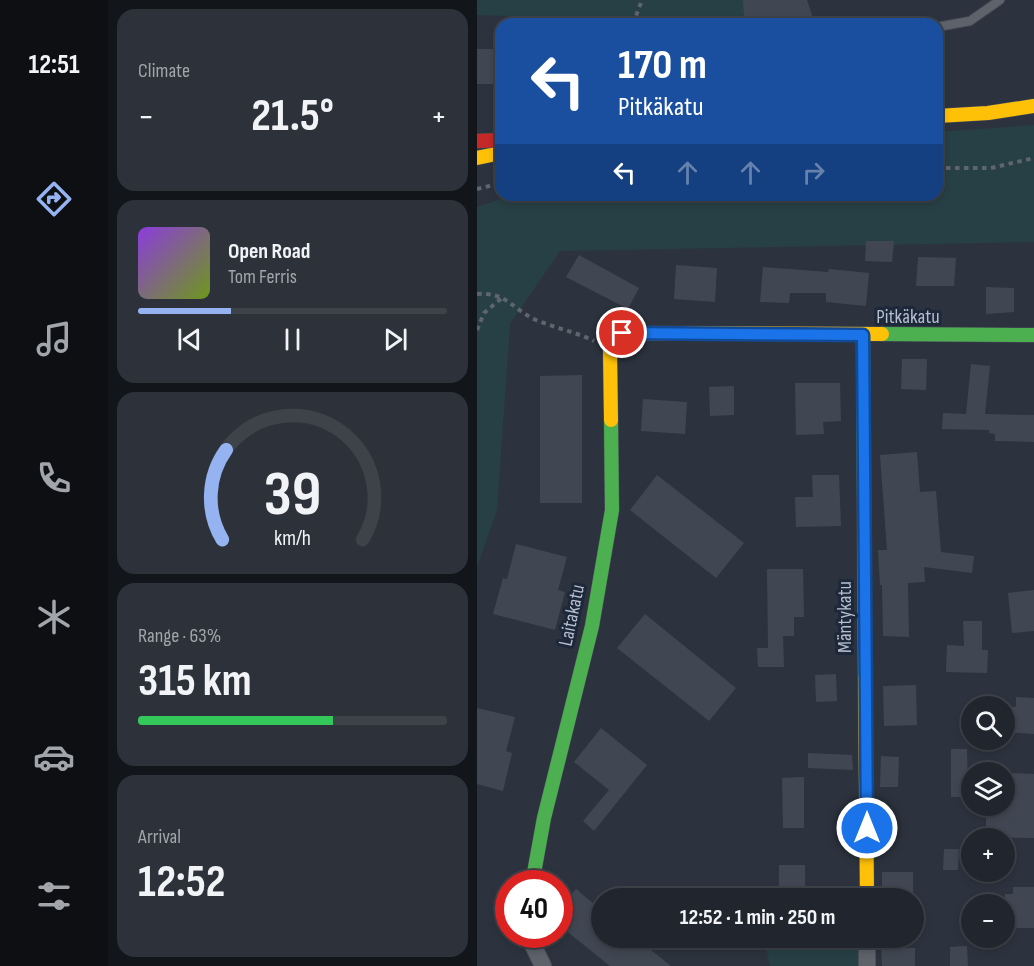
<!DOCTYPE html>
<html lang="en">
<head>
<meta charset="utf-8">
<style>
	body { margin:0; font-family:"Sofia Sans Condensed",sans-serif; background:#2d323a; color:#f1f3f6; height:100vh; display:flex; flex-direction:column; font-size:22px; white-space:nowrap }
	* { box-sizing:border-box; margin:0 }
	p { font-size:20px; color:#a2a5aa }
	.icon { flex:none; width:33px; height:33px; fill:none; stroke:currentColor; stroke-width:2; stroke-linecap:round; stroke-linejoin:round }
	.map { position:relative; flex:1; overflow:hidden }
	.sheet { display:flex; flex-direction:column; gap:9px; padding:9px; background:#121519; width:369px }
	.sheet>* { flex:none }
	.banner { position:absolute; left:18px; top:18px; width:448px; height:183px; border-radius:18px; box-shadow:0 3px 9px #0003,0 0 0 2px #3e434a; background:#1a4fa0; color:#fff; overflow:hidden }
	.tools { position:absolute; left:484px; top:696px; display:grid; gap:12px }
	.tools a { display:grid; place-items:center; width:54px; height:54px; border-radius:50%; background:#21262e; box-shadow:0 3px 9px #0003,0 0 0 2px #3e434a; font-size:30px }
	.speed { position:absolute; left:18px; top:870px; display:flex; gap:12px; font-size:30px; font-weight:700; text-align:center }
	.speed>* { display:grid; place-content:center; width:78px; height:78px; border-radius:50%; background:#21262e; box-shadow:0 3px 9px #0003,0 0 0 2px #3e434a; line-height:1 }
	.speed .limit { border:9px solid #d22; background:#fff; color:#111 }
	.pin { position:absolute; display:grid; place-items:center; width:51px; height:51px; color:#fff; margin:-26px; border:3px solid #fff; border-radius:50%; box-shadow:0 2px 6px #0007 }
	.me { position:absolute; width:66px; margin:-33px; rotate:0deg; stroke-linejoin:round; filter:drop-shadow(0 0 4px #0008) }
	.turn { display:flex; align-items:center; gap:21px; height:126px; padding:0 24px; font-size:27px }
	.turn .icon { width:78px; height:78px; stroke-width:2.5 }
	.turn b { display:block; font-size:42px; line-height:51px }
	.lanes { display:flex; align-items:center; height:57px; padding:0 24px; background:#0003; justify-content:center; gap:30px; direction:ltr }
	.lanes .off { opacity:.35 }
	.big { font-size:45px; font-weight:700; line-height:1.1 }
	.sheet .card { flex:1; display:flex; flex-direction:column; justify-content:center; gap:9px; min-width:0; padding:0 21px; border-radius:18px; background:#2d323a }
	.sheet .dial { align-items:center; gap:0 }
	.dial svg { height:156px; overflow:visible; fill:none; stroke:#3e434a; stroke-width:7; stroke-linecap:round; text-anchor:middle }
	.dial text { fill:#f1f3f6; stroke:none }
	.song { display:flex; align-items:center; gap:18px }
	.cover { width:72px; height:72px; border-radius:9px; background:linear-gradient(135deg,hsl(270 70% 55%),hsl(80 70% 35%)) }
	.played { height:6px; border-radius:3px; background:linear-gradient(90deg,#95b2f1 30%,#3e434a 30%) }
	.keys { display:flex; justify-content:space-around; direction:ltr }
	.heat { display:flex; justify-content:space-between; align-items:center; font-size:33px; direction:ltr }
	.charge { height:9px; border-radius:4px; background:linear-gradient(90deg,#34c759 63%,#3e434a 0) }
	.trip { position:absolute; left:114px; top:888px; width:333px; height:60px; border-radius:30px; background:#21262e; box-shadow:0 3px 9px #0003,0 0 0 2px #3e434a; font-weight:700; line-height:60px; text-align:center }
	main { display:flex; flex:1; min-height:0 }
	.menu { display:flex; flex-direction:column; width:108px; justify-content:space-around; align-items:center; background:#0d0f12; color:#a2a5aa }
	.menu .icon { width:42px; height:42px }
	.menu .active { color:#95b2f1 }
	.menu b { font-size:27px; color:#f1f3f6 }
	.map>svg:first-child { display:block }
	.green { fill:#274045 }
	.building { fill:#414752 }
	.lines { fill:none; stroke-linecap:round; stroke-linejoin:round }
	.lane-casing { stroke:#4a4f5a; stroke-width:10 }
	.street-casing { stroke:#4a4f5a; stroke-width:18 }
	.fast-casing { stroke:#4a4f5a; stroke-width:15 }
	.slow-casing { stroke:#4a4f5a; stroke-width:15 }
	.jam-casing { stroke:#4a4f5a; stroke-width:15 }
	.path { stroke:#5e656d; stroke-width:4; stroke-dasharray:4.5 4.5; stroke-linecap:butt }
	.lane { stroke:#5d626b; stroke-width:8 }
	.street { stroke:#5d626b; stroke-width:16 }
	.fast { stroke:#4caf50; stroke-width:14 }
	.slow { stroke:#ffc107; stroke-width:14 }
	.jam { stroke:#c62828; stroke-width:14 }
	.route-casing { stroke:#114b97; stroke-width:15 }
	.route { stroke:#1a73e8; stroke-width:10 }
	.labels { text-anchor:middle; stroke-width:6; stroke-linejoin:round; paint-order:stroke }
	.street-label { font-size:20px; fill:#b6bfce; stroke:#1d283a }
</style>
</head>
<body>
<main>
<nav class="menu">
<b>12:51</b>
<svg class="icon active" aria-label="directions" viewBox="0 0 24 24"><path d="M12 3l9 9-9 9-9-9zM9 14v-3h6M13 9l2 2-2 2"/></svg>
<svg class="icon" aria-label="music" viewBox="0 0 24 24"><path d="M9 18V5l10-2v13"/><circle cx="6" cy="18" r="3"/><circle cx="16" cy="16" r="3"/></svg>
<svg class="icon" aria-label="phone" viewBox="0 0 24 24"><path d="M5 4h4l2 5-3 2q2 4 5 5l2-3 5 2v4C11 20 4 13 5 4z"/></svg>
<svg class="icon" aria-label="climate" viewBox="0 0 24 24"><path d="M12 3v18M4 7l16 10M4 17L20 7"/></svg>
<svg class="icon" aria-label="car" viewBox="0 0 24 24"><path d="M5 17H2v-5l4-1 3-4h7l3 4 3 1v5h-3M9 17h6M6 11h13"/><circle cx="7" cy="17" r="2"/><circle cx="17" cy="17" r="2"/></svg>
<svg class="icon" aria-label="filters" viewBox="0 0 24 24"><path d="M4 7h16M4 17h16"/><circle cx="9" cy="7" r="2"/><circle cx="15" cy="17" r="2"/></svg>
</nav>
<section class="sheet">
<div class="card"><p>Climate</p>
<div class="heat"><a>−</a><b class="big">21.5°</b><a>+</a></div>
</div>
<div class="card">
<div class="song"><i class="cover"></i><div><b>Open Road</b><p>Tom Ferris</p></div></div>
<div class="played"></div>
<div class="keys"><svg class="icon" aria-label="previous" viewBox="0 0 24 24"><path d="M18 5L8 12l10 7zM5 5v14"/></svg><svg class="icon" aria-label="pause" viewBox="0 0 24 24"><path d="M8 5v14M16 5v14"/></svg><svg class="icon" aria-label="next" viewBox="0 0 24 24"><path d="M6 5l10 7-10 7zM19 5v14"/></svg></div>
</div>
<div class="card dial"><svg viewBox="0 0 100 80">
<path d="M14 69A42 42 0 1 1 86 69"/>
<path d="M14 69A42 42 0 0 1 16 23" stroke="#95b2f1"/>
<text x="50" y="56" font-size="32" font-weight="700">39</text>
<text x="50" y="72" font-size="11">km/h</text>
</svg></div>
<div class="card"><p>Range · 63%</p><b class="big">315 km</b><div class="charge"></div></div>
<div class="card"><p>Arrival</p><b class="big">12:52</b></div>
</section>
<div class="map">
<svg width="557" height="966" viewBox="0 0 557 966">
	<rect width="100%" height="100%" fill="#2c333e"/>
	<!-- green -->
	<path class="green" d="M0,0H266V24H138L137,19L0,15Z
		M557,125V242L83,251L33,324L20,510L0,567V207L35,195H460L461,132Z
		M287,938H320L399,943V966H293Z"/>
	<!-- building -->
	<path class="building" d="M266,0H330L338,24H267Z
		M0,49H24V84H0Z
		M389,241H417L415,262L388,261Z
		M102,255L162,288L151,309L89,277Z
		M441,257L479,258L477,286H439Z
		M199,265L240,268L238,302L197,299Z
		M286,267L351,272L352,269L392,273L389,306L349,302V293H313L312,303L283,302Z
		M509,287L537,288V312L509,314Z
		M425,359H450L449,390L424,389Z
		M494,364L513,366L508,414L557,415V442L518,441V434L512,433V430L465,429L466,413L489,414Z
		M105,375V503H63V376Z
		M318,383H363L364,421L346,422L347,434L319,435Z
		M257,386V415L233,416L232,387Z
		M166,399L210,402L208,434L164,431Z
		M440,452L443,492L459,491L464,552L497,556L495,573L447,567L448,582L431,583L432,637L406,636L405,585H403L401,550H410L403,455Z
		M180,475L267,543L239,578L153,510Z
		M335,475H362L364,526L319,527L318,497H336Z
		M39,544L90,557L81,590L88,592L78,630L16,614L26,578L30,579Z
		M290,569H326L327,617H317V636H306L307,667H281L280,648H291Z
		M557,590V631L535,633L531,593Z
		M168,614L259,688L232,721L140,648Z
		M486,621H505V650H511L510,673L469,672L470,645L487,646Z
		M359,674L360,701L339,702L338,675Z
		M439,685L440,725L407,726L406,686Z
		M539,697L557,698V734L528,732V706L539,707Z
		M0,708L38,717L29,751L35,753L26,791L0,784Z
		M124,728L170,765L117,831L106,821L132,790L97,762Z
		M474,749H490L491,797H474Z
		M331,753L375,755L376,770L331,768Z
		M404,756L422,757L421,787H403Z
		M532,773L557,774V838L509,837V806H532Z
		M327,777V828H306L305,778Z
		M467,849H482L481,870H466Z
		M302,865H328V898H302Z
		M405,872H436V898H405Z
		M536,887H557V928H535V921H528V894H536Z
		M99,889L124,910V938H159L194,966H133L82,925V910Z
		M490,946L491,966H473V947Z
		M404,948H438V966H405Z"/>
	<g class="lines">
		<!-- lane casing -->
		<g class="lane-casing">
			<path id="lane" d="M460,27L493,21L523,0"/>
		</g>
		<!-- street casing -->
		<g class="street-casing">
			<path id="street" d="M54,934L55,943L66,966
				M390,938V966"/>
		</g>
		<!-- fast casing -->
		<g class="fast-casing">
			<path id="fast" d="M405,334L557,335
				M386,335L388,678
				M55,884L67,818L115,626L135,510L134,420"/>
		</g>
		<!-- slow casing -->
		<g class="slow-casing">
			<path id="slow" d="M460,116L511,113L557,106
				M0,158L24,153
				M134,420L133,351L145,333L405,334
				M388,678L390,898"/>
		</g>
		<!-- jam casing -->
		<g class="jam-casing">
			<path id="jam" d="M0,141L24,140"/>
		</g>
		<!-- path -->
		<path class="path" d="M156,24L165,0
			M460,168H514L557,158
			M0,189L24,183
			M0,294C30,292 35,309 59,320C78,328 99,332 117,341
			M0,330L7,313L26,297"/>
		<!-- lane -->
		<use href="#lane" class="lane"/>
		<!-- street -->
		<use href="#street" class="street"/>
		<!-- fast -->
		<use href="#fast" class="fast"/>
		<!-- slow -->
		<use href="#slow" class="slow"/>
		<!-- jam -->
		<use href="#jam" class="jam"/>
	</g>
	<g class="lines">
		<!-- route casing -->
		<g class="route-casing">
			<path id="route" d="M145,333L386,335L390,828"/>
		</g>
		<!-- route -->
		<use href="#route" class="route"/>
	</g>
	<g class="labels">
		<!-- street labels -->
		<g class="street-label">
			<text x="431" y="323">Pitkäkatu</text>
			<text transform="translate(94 615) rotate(-78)" y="7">Laitakatu</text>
			<text transform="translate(367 617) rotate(-90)" y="7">Mäntykatu</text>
		</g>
	</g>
</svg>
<div class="tools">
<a><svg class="icon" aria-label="search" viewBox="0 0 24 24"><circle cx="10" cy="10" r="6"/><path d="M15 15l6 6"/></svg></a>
<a><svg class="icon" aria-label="layers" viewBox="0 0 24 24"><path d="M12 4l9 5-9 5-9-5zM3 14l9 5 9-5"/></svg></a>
<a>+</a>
<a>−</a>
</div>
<div class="speed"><div class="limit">40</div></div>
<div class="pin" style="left:145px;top:333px;background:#d93025"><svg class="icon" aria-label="arrive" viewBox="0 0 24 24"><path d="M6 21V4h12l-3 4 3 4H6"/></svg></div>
<svg class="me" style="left:390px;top:828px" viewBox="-20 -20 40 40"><circle r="17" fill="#1a73e8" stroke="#fff" stroke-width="3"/><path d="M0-11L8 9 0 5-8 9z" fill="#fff"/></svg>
<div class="trip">12:52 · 1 min · 250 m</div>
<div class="banner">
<div class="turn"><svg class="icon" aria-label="left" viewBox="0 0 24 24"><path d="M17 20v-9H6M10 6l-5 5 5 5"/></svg><div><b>170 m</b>Pitkäkatu</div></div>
<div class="lanes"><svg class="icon" aria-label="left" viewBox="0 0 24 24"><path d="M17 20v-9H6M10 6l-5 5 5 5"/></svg><svg class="icon off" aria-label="ahead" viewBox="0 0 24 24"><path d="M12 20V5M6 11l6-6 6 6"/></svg><svg class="icon off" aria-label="ahead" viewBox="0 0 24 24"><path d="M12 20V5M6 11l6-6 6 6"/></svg><svg class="icon off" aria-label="right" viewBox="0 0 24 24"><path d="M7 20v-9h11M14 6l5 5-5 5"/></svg></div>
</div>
</div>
</main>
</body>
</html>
